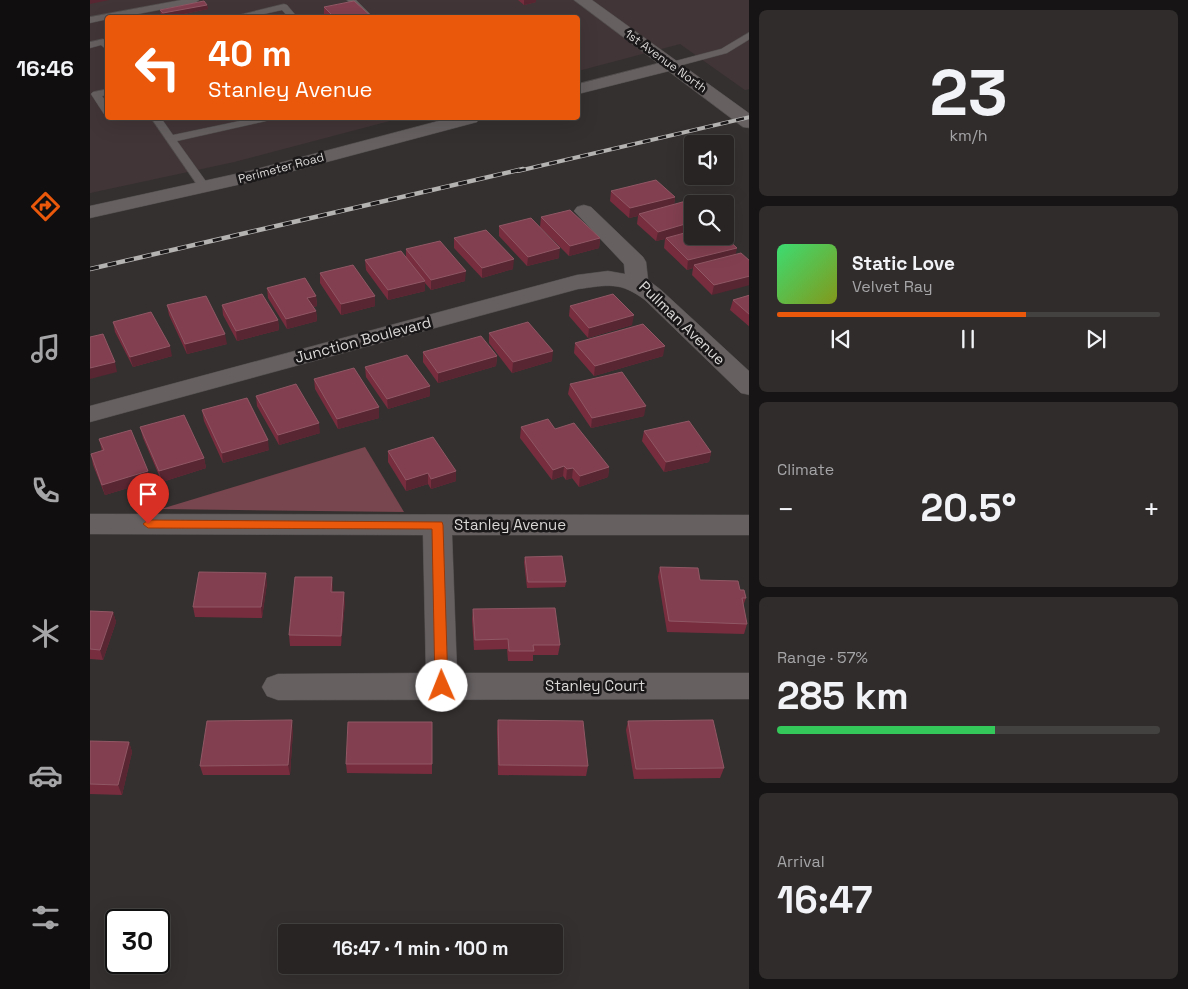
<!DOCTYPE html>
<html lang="en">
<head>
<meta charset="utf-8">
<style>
	body { margin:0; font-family:"Space Grotesk",sans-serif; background:#302c2c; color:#f1f3f6; height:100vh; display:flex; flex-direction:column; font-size:19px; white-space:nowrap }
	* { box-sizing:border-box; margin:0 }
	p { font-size:16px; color:#a5a4a6 }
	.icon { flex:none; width:28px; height:28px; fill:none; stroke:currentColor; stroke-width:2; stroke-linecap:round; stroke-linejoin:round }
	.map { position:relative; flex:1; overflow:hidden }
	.side { display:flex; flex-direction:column; gap:10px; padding:10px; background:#161414; width:439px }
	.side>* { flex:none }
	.banner { position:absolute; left:15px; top:15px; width:475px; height:105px; border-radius:5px; box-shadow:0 5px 20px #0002,0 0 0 1px #444141; background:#ea580c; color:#fff; overflow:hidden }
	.fabs { position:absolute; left:594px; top:135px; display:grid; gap:10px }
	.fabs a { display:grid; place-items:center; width:50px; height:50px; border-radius:5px; background:#282424; box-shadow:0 5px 20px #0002,0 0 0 1px #444141; font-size:25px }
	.speed { position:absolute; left:15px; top:909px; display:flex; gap:10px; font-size:25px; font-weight:700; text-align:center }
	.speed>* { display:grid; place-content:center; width:65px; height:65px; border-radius:50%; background:#282424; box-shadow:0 5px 20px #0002,0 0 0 1px #444141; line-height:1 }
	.speed .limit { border:2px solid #111; border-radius:8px; background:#fff; color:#111 }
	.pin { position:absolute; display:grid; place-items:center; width:42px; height:42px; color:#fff; margin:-51px -21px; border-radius:50% 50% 50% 0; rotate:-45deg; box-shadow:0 0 5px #0007 }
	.pin .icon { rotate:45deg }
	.me { position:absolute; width:55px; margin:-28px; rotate:359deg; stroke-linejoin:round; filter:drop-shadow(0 0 4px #0008) }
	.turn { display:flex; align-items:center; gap:18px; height:105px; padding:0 20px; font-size:22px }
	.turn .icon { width:65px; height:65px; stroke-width:2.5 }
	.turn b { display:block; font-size:35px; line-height:42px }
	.big { font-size:38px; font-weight:600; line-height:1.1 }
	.side .card { flex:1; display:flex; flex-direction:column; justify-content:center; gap:8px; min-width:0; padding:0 18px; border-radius:8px; background:#302c2c }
	.side .dial { align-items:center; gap:0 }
	.dial b { font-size:65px; line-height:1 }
	.song { display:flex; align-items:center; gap:15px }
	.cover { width:60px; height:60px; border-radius:8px; background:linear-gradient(135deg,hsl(140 70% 55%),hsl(70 70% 35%)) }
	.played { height:5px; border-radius:2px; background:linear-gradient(90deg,#ea580c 65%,#444141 65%) }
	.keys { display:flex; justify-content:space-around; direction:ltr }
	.heat { display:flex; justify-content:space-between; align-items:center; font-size:28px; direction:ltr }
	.charge { height:8px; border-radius:4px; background:linear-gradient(90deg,#34c759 57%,#444141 0) }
	.trip { position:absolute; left:188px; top:924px; width:285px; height:50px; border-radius:5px; background:#282424; box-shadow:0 5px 20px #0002,0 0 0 1px #444141; font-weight:600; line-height:50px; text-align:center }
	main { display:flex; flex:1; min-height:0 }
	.tabs { display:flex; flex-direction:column; width:90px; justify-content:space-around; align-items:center; background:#100e0e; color:#a5a4a6 }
	.tabs .icon { width:35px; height:35px }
	.tabs .on { color:#ea580c }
	.tabs b { font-size:22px; color:#f1f3f6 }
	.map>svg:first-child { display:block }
	.built { fill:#423537 }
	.green { fill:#78464e }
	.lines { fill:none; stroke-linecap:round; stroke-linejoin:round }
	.lane-casing { stroke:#514d4d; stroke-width:1 }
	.street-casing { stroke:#514d4d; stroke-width:1 }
	.secondary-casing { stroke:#514d4d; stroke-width:1 }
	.lane { fill:#666061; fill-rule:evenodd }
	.street { fill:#666061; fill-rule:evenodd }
	.secondary { fill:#666061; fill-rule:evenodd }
	.rail-far1-casing { stroke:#b5b2b2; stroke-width:4 }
	.rail-casing { stroke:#b5b2b2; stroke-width:4.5 }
	.rail-far1 { stroke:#1b1819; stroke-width:2.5; stroke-dasharray:8; stroke-linecap:butt }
	.rail { stroke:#1b1819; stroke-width:3; stroke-dasharray:9; stroke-linecap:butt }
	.wall { fill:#772d3e }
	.shaded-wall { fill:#582632 }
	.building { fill:#823f4f; stroke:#905764 }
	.route { fill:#ea580c; stroke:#983908 }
	.labels { text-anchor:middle; stroke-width:5; stroke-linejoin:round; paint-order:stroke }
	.far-street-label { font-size:12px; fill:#dad7d7; stroke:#1b1819 }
	.street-label { font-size:15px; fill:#dad7d7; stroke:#1b1819 }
</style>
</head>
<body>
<main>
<nav class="tabs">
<b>16:46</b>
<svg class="icon on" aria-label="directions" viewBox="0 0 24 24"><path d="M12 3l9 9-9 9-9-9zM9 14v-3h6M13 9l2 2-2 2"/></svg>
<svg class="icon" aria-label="music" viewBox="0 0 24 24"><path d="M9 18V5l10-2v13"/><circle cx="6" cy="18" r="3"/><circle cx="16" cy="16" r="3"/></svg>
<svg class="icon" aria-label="phone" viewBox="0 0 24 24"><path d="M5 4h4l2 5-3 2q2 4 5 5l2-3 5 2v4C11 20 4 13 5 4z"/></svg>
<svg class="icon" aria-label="climate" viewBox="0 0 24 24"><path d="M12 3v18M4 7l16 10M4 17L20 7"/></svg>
<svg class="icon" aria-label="car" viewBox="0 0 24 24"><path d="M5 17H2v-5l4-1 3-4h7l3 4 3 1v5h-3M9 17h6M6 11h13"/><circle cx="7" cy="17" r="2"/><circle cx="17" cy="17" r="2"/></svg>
<svg class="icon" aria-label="filters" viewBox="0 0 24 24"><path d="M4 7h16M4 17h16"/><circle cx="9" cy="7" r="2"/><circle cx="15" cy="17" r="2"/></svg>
</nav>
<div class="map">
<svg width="660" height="989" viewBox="0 0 660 989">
	<rect width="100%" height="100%" fill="#353030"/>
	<!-- built -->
	<path class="built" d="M0,0H659V89L655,90L590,44L488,71V18H18V118H311L144,162L0,193Z"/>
	<!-- green -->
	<path class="green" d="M275,447L314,512L71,509Z"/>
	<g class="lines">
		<!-- lane casing -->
		<g class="lane-casing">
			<path id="lane" d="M91,0H109L105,3L27,18H18V19L0,23V17Z
				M257,0H266L284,18H274Z
				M194,4L197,5L208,18H199L192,10L156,18H137Z
				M660,32V39L637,53L581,68L576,65L578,63L631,49Z
				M13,39L18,42V51L11,45L0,48V42Z
				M18,89V95L12,96L18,104V115L14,114L1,94L3,92Z
				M61,118H71L83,135L164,118H181L176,121L87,141L120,187L114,190L110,189Z"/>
		</g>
		<!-- street casing -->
		<g class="street-casing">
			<path id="street" d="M581,60L587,61L590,65L587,69L488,94V84Z
				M360,118H389L387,122L169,180L0,218V206L159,171Z
				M494,205L501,207L553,257L556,262L558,280L571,290L660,372V395L651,393L555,300C530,281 518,285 488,289L0,422V406L487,275L518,271L535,274L534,264L484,211L487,207Z
				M0,514L660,515V535H362L367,673H660V699L188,700L177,696L172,687L177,678L188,674L336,673L333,535L0,534Z"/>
		</g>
		<!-- secondary casing -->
		<g class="secondary-casing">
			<path id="secondary" d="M484,0H502L660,114V128L653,127Z"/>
		</g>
		<!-- lane -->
		<use href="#lane" class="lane"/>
		<!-- street -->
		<use href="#street" class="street"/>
		<!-- secondary -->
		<use href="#secondary" class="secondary"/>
		<!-- rail-far1 casing -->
		<g class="rail-far1-casing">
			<path id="rail-far1" d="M428,171L660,117"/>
		</g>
		<!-- rail casing -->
		<g class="rail-casing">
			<path id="rail" d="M0,269L433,169"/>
		</g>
		<!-- rail-far1 -->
		<use href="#rail-far1" class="rail-far1"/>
		<!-- rail -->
		<use href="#rail" class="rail"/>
	</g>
	<!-- wall -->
	<path class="wall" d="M428,0H446V2L434,5Z
		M117,5L118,9L75,18H73L71,15L70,10Z
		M234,7L283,18H234Z
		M521,191L585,197L584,205L602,236L647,248L622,295L602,275L603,268L597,270L574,248L575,239L566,241L547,224L548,216L539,218L520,201Z
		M451,217L510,238L509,248L479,256L450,227Z
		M409,226L469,258L437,266L409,236Z
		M364,238L423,269L392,278L364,248Z
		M316,249L375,281L341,290L335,283V291L298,300L276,270L275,260L316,257Z
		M230,273L285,296V306L251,315L230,283Z
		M177,288L226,296L227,306L223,307L226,311L227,321L197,329L178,298Z
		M660,295V327L640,310L643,300Z
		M77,305L137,344L97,354L79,315Z
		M132,305L188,320L189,330L147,341L133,315Z
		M480,306L542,325L498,338L479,316Z
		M23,322L82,356L43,367L25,332Z
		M399,333L462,361L422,373L399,343Z
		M485,343L573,356L504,376L484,353Z
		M333,352L407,356L406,366L348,383L333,362Z
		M275,367L340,396L298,409L276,377Z
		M224,379L289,407V418L248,429L225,389Z
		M480,384L554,416L501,428L478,394Z
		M166,396L230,433L189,445L167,406Z
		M112,410L179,450L133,463L114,421Z
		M50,427L114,458L116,468L72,482L53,438Z
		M431,427L465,429L519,467L518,477L489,487L482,478L476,480L473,476L462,480L430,438Z
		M554,431L621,452L619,462L574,472L552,441Z
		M9,439L61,481L15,495L3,465L1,454L12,451Z
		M298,451L366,471V481L341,489L338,484L316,491L298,462Z
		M435,557L476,582L475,587L437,588L434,562Z
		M570,567L610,580L650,590L656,598L653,606L657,624L654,634L577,632L568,577Z
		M177,583L172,618L105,617L103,607Z
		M243,588V592L255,602L251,646H200L199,635Z
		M383,609L470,645L468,655H443V661H418L417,649L384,650L382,619Z
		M0,611L23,612L26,622L13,660L0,659Z
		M408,720L498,766L496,776L408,775L407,730Z
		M538,721L634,768L630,778L544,779L536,730Z
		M342,722V774L257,773L256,764Z
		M203,730L200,775H113L110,766Z
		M0,741L39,742L42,752L32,795L0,794Z"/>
	<!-- shaded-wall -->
	<path class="shaded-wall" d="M0,0H19L0,4Z
		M434,0H446V2L434,5Z
		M117,5L118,9L74,18L73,13Z
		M585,197L584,206L549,214L548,216L539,218L540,208Z
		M602,222V232L576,238L575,239L566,241L568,232Z
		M510,238L509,248L479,256L480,246Z
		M470,248L469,258L437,266L438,257Z
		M647,248L645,258L604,265L603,268L597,270L598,260Z
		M424,259L423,269L392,278V268Z
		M376,271L375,281L341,290V280Z
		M660,276V285L622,295L624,285Z
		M335,281V291L298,300V290Z
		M226,296L227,306L218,308L217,298Z
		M285,296V306L251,315V304Z
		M226,311L227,321L197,329L196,319Z
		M544,315L542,325L498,338L499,328Z
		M188,320L189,330L147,341L146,331Z
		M135,334L137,344L97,354L95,344Z
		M80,346L82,356L43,367L40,357Z
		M575,346L573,356L504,376L505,366Z
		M463,351L462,361L422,373L423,362Z
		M407,356L406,366L348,383V373Z
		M25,362L27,372L0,379V368Z
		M340,386V396L298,409L297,399Z
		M556,406L554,416L501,428L502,418Z
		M289,407V418L248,429L247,419Z
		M229,423L230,433L189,445L188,435Z
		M178,440L179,450L133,463L132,453Z
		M621,452L619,462L574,472L576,462Z
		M114,458L116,468L72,482L69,471Z
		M474,466L473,476L462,480L463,470Z
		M519,467L518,477L489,487L490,476Z
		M483,468L482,478L476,480L477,469Z
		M58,471L61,481L15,495L12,485Z
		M366,471V481L341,489V479Z
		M338,473V484L316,491V480Z
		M176,573L177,583L172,618L171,607Z
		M242,577L243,588L242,602L241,592Z
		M254,592L255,602L251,646V636Z
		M23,612L26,622L13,660L10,650Z
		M202,720L203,730L200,775L198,765Z
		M39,742L42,752L32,795L28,785Z"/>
	<!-- building -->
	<path class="building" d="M114,1L117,5L73,13L70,10Z
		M264,1L283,18H245L234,7Z
		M566,180L585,197L540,208L521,191Z
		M596,201L602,207V222L568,232L549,214Z
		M480,210L510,238L480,246L451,217Z
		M441,218L470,248L438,257L409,226Z
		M396,230L424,259L392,268L364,238Z
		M602,231V236H634L647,248L598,260L576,238Z
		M350,241L376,271L341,280L316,249Z
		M311,251L335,281L298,290L275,260Z
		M651,253L660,261V276L624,285L604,265Z
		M263,265L285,296L251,304L230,273Z
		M215,278L226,296L217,298L226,311L196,319L177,288Z
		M172,294L188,320L146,331L132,305Z
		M523,294L544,315L499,328L480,306Z
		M660,295V315L643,300Z
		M116,296L135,334L95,344L77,305Z
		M61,312L80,346L40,357L23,322Z
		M438,322L463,351L423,362L399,333Z
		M553,324L575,346L505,366L485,343Z
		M13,334L25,362L0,368V337Z
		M391,336L407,356L348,373L333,352Z
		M317,355L340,386L297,399L275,367Z
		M264,368L289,407L247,419L224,379Z
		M532,372L556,406L502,418L480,384Z
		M206,384L229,423L188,435L166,396Z
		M157,398L178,440L132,453L112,410Z
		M94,415L114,458L69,471L50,427Z
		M458,419L465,429L484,423L519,467L490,476L483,468L477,469L474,466L463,470L431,427Z
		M599,421L621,452L576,462L554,431Z
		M41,430L58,471L12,485L1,454L14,450L9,439Z
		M343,437L366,471L341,479L338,473L316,480L298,451Z
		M472,556L476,582H438L435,557Z
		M570,567L608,568L610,580L648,581L650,590H654L656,598H652L657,624L579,621Z
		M109,572L176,573L171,607H103Z
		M205,577H242L241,592H254L251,636L199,635Z
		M465,608L470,645H443L444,651H419L418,639L385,640L383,609Z
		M0,611L23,612L10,650L0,649Z
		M202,720L198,765L110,766L117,721Z
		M408,720L493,721L498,766L409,765Z
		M623,720L634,768L546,769L538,721Z
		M258,722H342V764H256Z
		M0,741L39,742L28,785L0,784Z"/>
	<!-- route -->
	<path class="route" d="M58,520L352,522L353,525L358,686L356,690L352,692L347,690L345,686L342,529L58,528L53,524Z"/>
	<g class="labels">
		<!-- far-street labels -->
		<g class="far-street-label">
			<text transform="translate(576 61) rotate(36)" y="4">1st Avenue North</text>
			<text transform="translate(191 168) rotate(-15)" y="4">Perimeter Road</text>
		</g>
		<!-- street labels -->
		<g class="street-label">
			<text transform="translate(592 323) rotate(44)" y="5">Pullman Avenue</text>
			<text transform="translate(273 340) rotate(-15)" y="5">Junction Boulevard</text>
			<text x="420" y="530">Stanley Avenue</text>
			<text x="505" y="691">Stanley Court</text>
		</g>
	</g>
</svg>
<div class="fabs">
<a><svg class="icon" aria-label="sound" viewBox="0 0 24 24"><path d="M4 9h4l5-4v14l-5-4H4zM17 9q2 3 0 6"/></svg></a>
<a><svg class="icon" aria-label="search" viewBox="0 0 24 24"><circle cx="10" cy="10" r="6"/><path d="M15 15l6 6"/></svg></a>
</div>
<div class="speed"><div class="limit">30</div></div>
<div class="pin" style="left:58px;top:524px;background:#d93025"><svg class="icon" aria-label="arrive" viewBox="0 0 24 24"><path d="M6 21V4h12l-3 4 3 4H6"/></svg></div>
<svg class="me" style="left:352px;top:686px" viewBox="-20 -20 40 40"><circle r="19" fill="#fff"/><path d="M0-13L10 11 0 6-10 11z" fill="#ea580c"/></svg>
<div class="trip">16:47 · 1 min · 100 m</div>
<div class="banner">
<div class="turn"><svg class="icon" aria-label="left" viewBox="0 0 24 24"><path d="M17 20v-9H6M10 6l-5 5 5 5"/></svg><div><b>40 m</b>Stanley Avenue</div></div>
</div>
</div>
<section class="side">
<div class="card dial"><b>23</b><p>km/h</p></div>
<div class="card">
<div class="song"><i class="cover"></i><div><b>Static Love</b><p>Velvet Ray</p></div></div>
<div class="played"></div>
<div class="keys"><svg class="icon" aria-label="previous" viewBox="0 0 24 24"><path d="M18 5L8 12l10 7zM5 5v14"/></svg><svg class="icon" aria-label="pause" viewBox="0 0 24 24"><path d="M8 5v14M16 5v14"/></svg><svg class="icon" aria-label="next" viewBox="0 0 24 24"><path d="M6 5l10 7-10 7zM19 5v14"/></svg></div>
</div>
<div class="card"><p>Climate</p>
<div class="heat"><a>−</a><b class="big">20.5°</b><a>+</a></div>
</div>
<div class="card"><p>Range · 57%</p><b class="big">285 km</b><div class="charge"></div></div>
<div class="card"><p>Arrival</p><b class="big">16:47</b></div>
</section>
</main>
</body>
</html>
